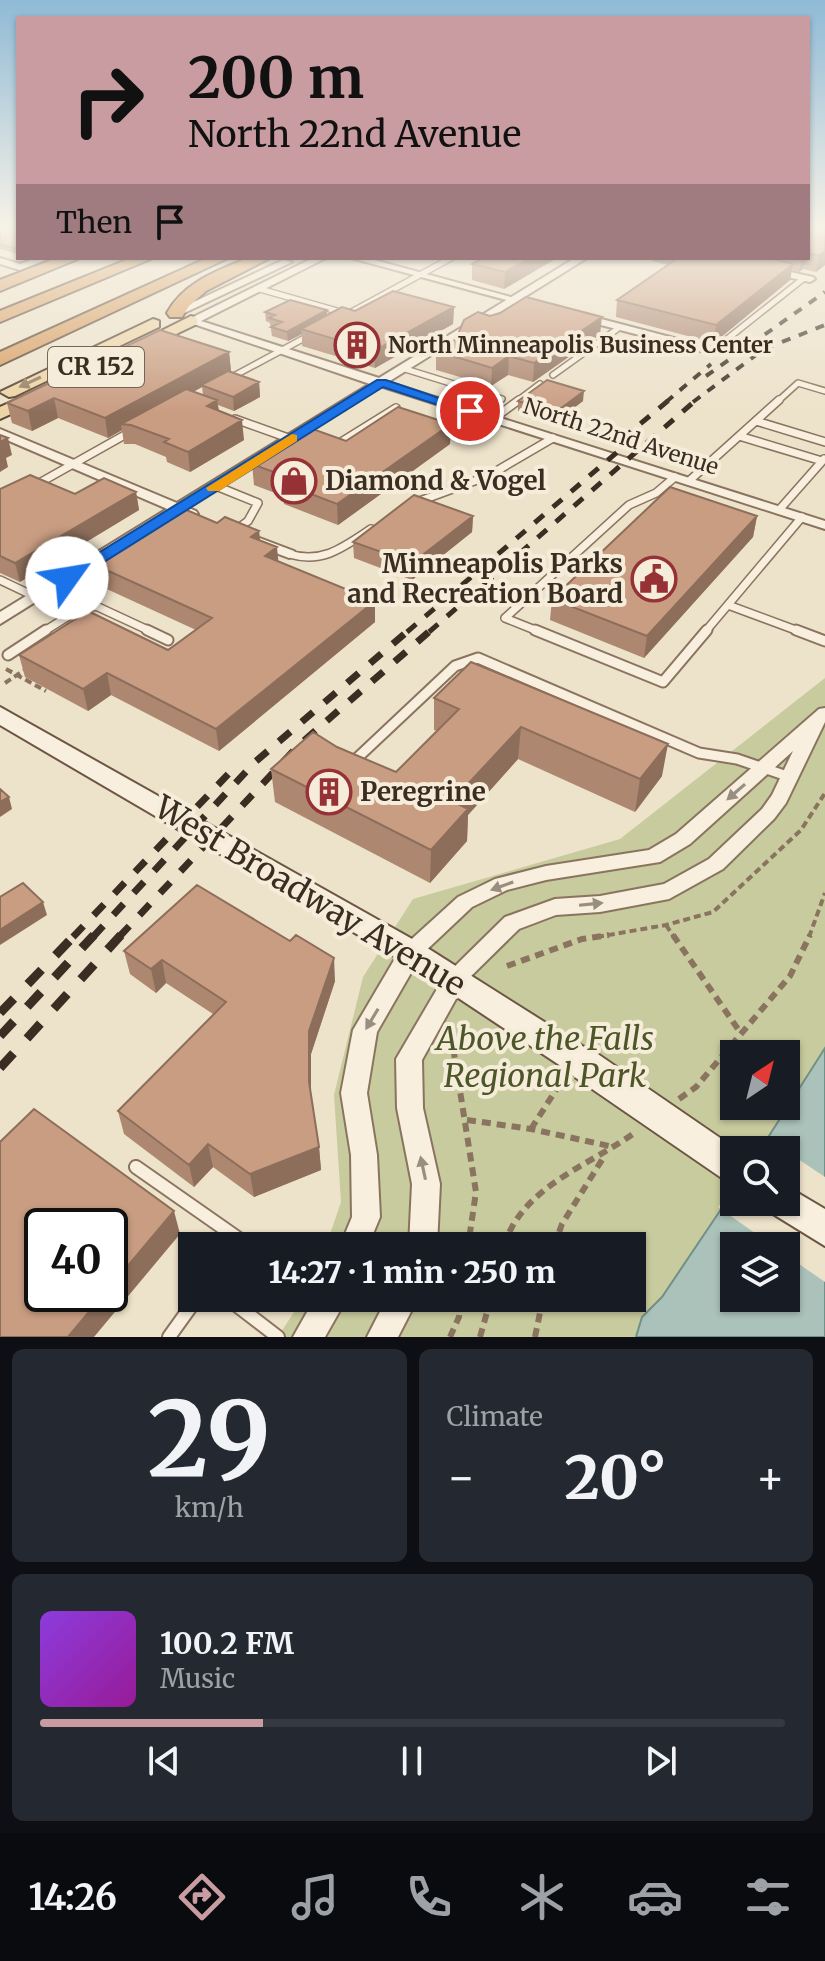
<!DOCTYPE html>
<html lang="en">
<head>
<meta charset="utf-8">
<style>
	body { margin:0; font-family:Merriweather,serif; background:#242831; color:#f1f3f6; height:100vh; display:flex; flex-direction:column; font-size:30px; white-space:nowrap }
	* { box-sizing:border-box; margin:0 }
	p { font-size:26px; color:#9ea1a6 }
	.icon { flex:none; width:44px; height:44px; fill:none; stroke:currentColor; stroke-width:2; stroke-linecap:round; stroke-linejoin:round }
	.map { position:relative; height:1337px; overflow:hidden }
	.side { display:flex; flex-direction:column; gap:12px; padding:12px; background:#0d0f14; flex:1 }
	.side>* { flex:none }
	.hud { position:absolute; left:16px; top:16px; width:794px; height:244px; border-radius:0px; box-shadow:0 2px 6px #0004; background:#c89ca0; color:#111; overflow:hidden }
	.needle { width:52px; rotate:35deg }
	.buttons { position:absolute; left:720px; top:1040px; display:grid; gap:16px }
	.buttons a { display:grid; place-items:center; width:80px; height:80px; border-radius:0px; background:#171b24; box-shadow:0 2px 6px #0004; font-size:40px }
	.speed { position:absolute; left:24px; top:1208px; display:flex; gap:16px; font-size:40px; font-weight:700; text-align:center }
	.speed>* { display:grid; place-content:center; width:104px; height:104px; border-radius:50%; background:#171b24; box-shadow:0 2px 6px #0004; line-height:1 }
	.speed .limit { border:4px solid #111; border-radius:12px; background:#fff; color:#111 }
	.pin { position:absolute; display:grid; place-items:center; width:68px; height:68px; color:#fff; margin:-34px; border:4px solid #fff; border-radius:50%; box-shadow:0 2px 8px #0007 }
	.me { position:absolute; width:88px; margin:-44px; rotate:58deg; stroke-linejoin:round; filter:drop-shadow(0 0 6px #0008) }
	.turn { display:flex; align-items:center; gap:28px; height:168px; padding:0 40px; font-size:36px }
	.turn .icon { width:104px; height:104px; stroke-width:2.5 }
	.turn b { display:block; font-size:56px; line-height:68px }
	.then { display:flex; align-items:center; height:76px; padding:0 40px; background:#0003; gap:16px; font-size:30px }
	.big { font-size:60px; font-weight:800; line-height:1.1 }
	.side .tile { flex:1; display:flex; flex-direction:column; justify-content:center; gap:12px; min-width:0; padding:0 28px; border-radius:12px; background:#242831 }
	.side .dial { align-items:center; gap:0 }
	.dial b { font-size:104px; line-height:1 }
	.song { display:flex; align-items:center; gap:24px }
	.cover { width:96px; height:96px; border-radius:12px; background:linear-gradient(135deg,hsl(270 70% 55%),hsl(300 70% 35%)) }
	.played { height:8px; border-radius:4px; background:linear-gradient(90deg,#c89ca0 30%,#363941 30%) }
	.keys { display:flex; justify-content:space-around; direction:ltr }
	.heat { display:flex; justify-content:space-between; align-items:center; font-size:44px; direction:ltr }
	.side .tiles { flex:1; display:grid; gap:12px; grid-template-columns:1fr 1fr }
	.tile:last-child { grid-column:span 2 }
	.trip { position:absolute; left:178px; top:1232px; width:468px; height:80px; border-radius:0px; background:#171b24; box-shadow:0 2px 6px #0004; font-weight:800; line-height:80px; text-align:center }
	.dock { display:flex; height:128px; justify-content:space-around; align-items:center; background:#090b0e; color:#9ea1a6 }
	.dock .icon { width:56px; height:56px }
	.dock .selected { color:#c89ca0 }
	.dock b { font-size:36px; color:#f1f3f6 }
	.map>svg:first-child { display:block }
	.green { fill:#c8cb9e; fill-rule:evenodd }
	.water { fill:#abc2ba; stroke:#719087; stroke-width:2; fill-rule:evenodd }
	.pier { fill:#ede2ca }
	.lines { fill:none; stroke-linecap:round; stroke-linejoin:round }
	.service-far3-casing { stroke:#8a745f; stroke-width:8 }
	.service-far2-casing { stroke:#8a745f; stroke-width:10 }
	.service-far1-casing { stroke:#8a745f; stroke-width:13 }
	.service-casing { stroke:#8a745f; stroke-width:16 }
	.minor-casing { stroke:#8a745f; stroke-width:4 }
	.tertiary-casing { stroke:#8a745f; stroke-width:4 }
	.secondary-casing { stroke:#6c5542; stroke-width:4 }
	.primary-casing { stroke:#584333; stroke-width:4 }
	.motorway-casing { stroke:#584333; stroke-width:4 }
	.path-far1 { stroke:#8a745f; stroke-width:4; stroke-dasharray:7 4; stroke-linecap:butt }
	.path { stroke:#8a745f; stroke-width:6; stroke-dasharray:9 6; stroke-linecap:butt }
	.service-far3 { stroke:#f8efde; stroke-width:5 }
	.service-far2 { stroke:#f8efde; stroke-width:7 }
	.service-far1 { stroke:#f8efde; stroke-width:9 }
	.service { stroke:#f8efde; stroke-width:12 }
	.minor { fill:#f8efde; fill-rule:evenodd }
	.tertiary { fill:#f8efde; fill-rule:evenodd }
	.secondary { fill:#f8efde; fill-rule:evenodd }
	.primary { fill:#edd4a5; fill-rule:evenodd }
	.motorway { fill:#d79e61; fill-rule:evenodd }
	.rail-far3 { stroke:#3b2d22; stroke-width:4; stroke-dasharray:9 9; stroke-linecap:butt }
	.rail-far2 { stroke:#3b2d22; stroke-width:5; stroke-dasharray:12 12; stroke-linecap:butt }
	.rail-far1 { stroke:#3b2d22; stroke-width:7; stroke-dasharray:15 15; stroke-linecap:butt }
	.rail { stroke:#3b2d22; stroke-width:9; stroke-dasharray:20 20; stroke-linecap:butt }
	.secondary-bridge-casing { stroke:#6c5542; stroke-width:36; stroke-linecap:butt }
	.secondary-bridge { stroke:#f8efde; stroke-width:32 }
	.wall { fill:#ad8770; fill-rule:evenodd }
	.shaded-wall { fill:#8d6e5b }
	.building { fill:#c99d82; stroke:#8d6e5b; stroke-width:2 }
	.oneway { fill:#948064 }
	.oneway2 { fill:#9a8e80 }
	.route { fill:#1a73e8; stroke:#114b97; stroke-width:2 }
	.slow { fill:#f59e0b }
	.labels { text-anchor:middle; stroke-width:8; stroke-linejoin:round; paint-order:stroke }
	.far-poi-label { font-size:22px; font-weight:bold; fill:#3b2d22; stroke:#f5ecda; text-anchor:start }
	.far-street-label { font-size:22px; fill:#3b2d22; stroke:#f5ecda }
	.shield { fill:#f5ecda; stroke:#736659; stroke-width:2 }
	.shield-label { font-size:24px; font-weight:bold; fill:#3b2d22 }
	.poi-label { font-size:26px; font-weight:bold; fill:#3b2d22; stroke:#f5ecda; text-anchor:start }
	.near-street-label { font-size:32px; fill:#3b2d22; stroke:#f5ecda }
	.near-park-label { font-size:32px; font-style:italic; fill:#4d5629; stroke:#f5ecda }
</style>
</head>
<body>
<div class="map">
<svg width="825" height="1337" viewBox="0 0 825 1337">
	<rect width="100%" height="100%" fill="#ede2ca"/>
	<!-- green -->
	<path class="green" d="M825,678V1048L760,1150H734V1190L662,1297L642,1317L636,1337H278L303,1298H632V1246H326L341,1202L334,1095L363,977L413,899L620,839ZM734,1054H786V1106H734Z"/>
	<!-- water -->
	<path class="water" d="M825,1048V1337H636L642,1317L662,1297L734,1190V1202H786V1150H760ZM734,1246H786V1298H734Z"/>
	<!-- pier -->
	<path class="pier" d="M786,1151L825,1177V1282L786,1255V1246H773L718,1207L734,1186V1202H786Z"/>
	<g class="lines">
		<!-- service-far3 casing -->
		<g class="service-far3-casing">
			<path id="service-far3" d="M260,289L344,313
				M346,315L451,258
				M712,351L804,278
				M402,368L502,399
				M553,375L620,327
				M230,378L310,335
				M516,402L540,384
				M777,402L798,383L825,391"/>
		</g>
		<!-- service-far2 casing -->
		<g class="service-far2-casing">
			<path id="service-far2" d="M235,419L291,439
				M493,419L519,400
				M756,421L825,442
				M739,436L822,461
				M338,444L396,408
				M689,481L779,400
				M34,486L130,432
				M216,486L258,503L248,521L237,529
				M417,502L488,476L553,438
				M779,510L824,459
				M289,554C323,564 344,547 371,529
				M0,580L36,597
				M43,593L78,610L43,632
				M728,605L801,632
				M78,610L96,606L152,632
				M540,632L505,618L629,505L656,493L675,477
				M705,632L802,517"/>
		</g>
		<!-- service-far1 casing -->
		<g class="service-far1-casing">
			<path id="service-far1" d="M147,630L168,640
				M535,630L663,682L707,630
				M796,630L825,641
				M8,655L46,630
				M354,761L455,666L478,658L699,753L737,759L790,777"/>
		</g>
		<!-- service casing -->
		<g class="service-casing">
			<path id="service" d="M136,1167L249,1246
				M227,1298L278,1337
				M169,1337L197,1298"/>
		</g>
		<!-- minor casing -->
		<g class="minor-casing">
			<path id="minor" d="M0,258L20,264L36,258H50L20,270L0,264Z
				M351,258H367L533,303L528,306Z
				M772,268L813,277L815,279L810,282L769,273L767,271Z
				M582,314L716,349L717,351L712,354L578,319L577,317Z
				M381,380L825,521V529L377,385L375,383Z
				M0,429L196,511L198,514L196,517H186L0,437Z
				M257,537L294,551L296,554L289,558L252,544L250,541L252,538Z
				M825,708V722L786,803L774,819L723,869L669,899L600,912L556,915L519,929L462,985L455,988L448,985L444,979L448,973L505,917L555,899L600,896L664,884L709,859L762,809L772,795L793,751L690,844L660,862L546,880L507,890L472,907L418,958L411,960L404,958L401,952L404,946L458,897L495,879L546,866L649,850L676,834L819,709Z"/>
		</g>
		<!-- tertiary casing -->
		<g class="tertiary-casing">
			<path id="tertiary" d="M313,258H326L201,321L379,378L575,258H587L0,624V612L370,384L185,321Z
				M283,260L292,262L180,315L170,313Z
				M411,943L419,945L423,952L377,1032L367,1093L377,1155L380,1217L368,1246H340L352,1217L351,1155L341,1093L353,1030L403,945Z
				M455,969L463,972L467,979L422,1060L423,1108L440,1184L437,1246H409L412,1184L397,1108L396,1059L447,972Z
				M315,1298H347L325,1337H293Z
				M387,1298H418L398,1337H367Z"/>
		</g>
		<!-- secondary casing -->
		<g class="secondary-casing">
			<path id="secondary" d="M0,707L421,944L595,1054L599,1064L595,1074L584,1078L573,1074L401,960L0,725Z
				M786,1186L825,1209V1246L773,1214L768,1202H786Z"/>
		</g>
		<!-- primary casing -->
		<g class="primary-casing">
			<path id="primary" d="M191,316L197,318V324L145,349H133L131,346Z
				M153,319L159,321V327L15,396L9,397L0,392Z
				M38,390L44,391L47,395L44,399L0,419V407Z"/>
		</g>
		<!-- motorway casing -->
		<g class="motorway-casing">
			<path id="motorway" d="M57,258H80L0,291V280Z
				M131,258H153L0,322V311Z
				M207,258H228L0,365V352Z
				M248,258H270L206,291L189,306L182,317H170L167,313C184,282 217,271 248,258Z"/>
		</g>
		<!-- path-far1 -->
		<path class="path-far1" d="M6,669L46,691
			M5,683L26,669
			M666,925L674,937
			M597,937L666,925L713,912L801,830L825,793
			M809,937L825,893"/>
		<!-- path -->
		<path class="path" d="M673,935L740,1032
			M507,966L582,939L609,935
			M451,1034L476,1192L468,1246
			M679,1099L696,1087L790,976L810,935
			M467,1120L531,1129L614,1147
			M531,1129L556,1090
			M504,1246C522,1186 591,1165 637,1131
			M554,1246L562,1224L605,1155
			M450,1337L459,1317L461,1298
			M480,1337L491,1298
			M535,1337L543,1298"/>
		<!-- service-far3 -->
		<use href="#service-far3" class="service-far3"/>
		<!-- service-far2 -->
		<use href="#service-far2" class="service-far2"/>
		<!-- service-far1 -->
		<use href="#service-far1" class="service-far1"/>
		<!-- service -->
		<use href="#service" class="service"/>
		<!-- minor -->
		<use href="#minor" class="minor"/>
		<!-- tertiary -->
		<use href="#tertiary" class="tertiary"/>
		<!-- secondary -->
		<use href="#secondary" class="secondary"/>
		<!-- primary -->
		<use href="#primary" class="primary"/>
		<!-- motorway -->
		<use href="#motorway" class="motorway"/>
		<!-- rail-far3 -->
		<path class="rail-far3" d="M706,376L825,292
			M666,402L711,364
			M693,402L764,349L825,325"/>
		<!-- rail-far2 -->
		<path class="rail-far2" d="M622,439L669,400
			M407,632L636,436
			M429,632L696,400"/>
		<!-- rail-far1 -->
		<path class="rail-far1" d="M73,937L235,767
			M93,937L255,762L409,630
			M119,937L299,745L431,630"/>
		<!-- rail -->
		<path class="rail" d="M0,1013L75,935
			M0,1036L94,935
			M0,1068L121,935"/>
		<!-- secondary-bridge casing -->
		<g class="secondary-bridge-casing">
			<path id="secondary-bridge" d="M584,1064L734,1167"/>
		</g>
		<!-- secondary-bridge -->
		<use href="#secondary-bridge" class="secondary-bridge"/>
	</g>
	<!-- wall -->
	<path class="wall" d="M18,226V254L0,249V228Z
		M808,226L825,265L816,272L803,269L799,272L792,270L790,280L714,343L616,317L617,300L668,265L652,261L653,258H808Z
		M483,258H557L504,289L472,280V264Z
		M454,307L453,324L375,368L302,346V334L288,341L272,336L270,323L266,321L265,312L327,310V316L355,311Z
		M490,316L600,335L533,382L508,375L491,386L436,370V351Z
		M229,352L231,371L229,372L259,382L260,397L234,411L218,405L219,411L244,440L190,472L167,462L166,457L135,444H124L122,430L108,438L58,418L32,431L12,423L7,403ZM202,387L203,395L193,392Z
		M518,401H583L555,422L518,411Z
		M451,424L450,444L338,525L284,504L283,496L254,485L252,464Z
		M0,489L75,494L136,492L139,510L20,582L0,573Z
		M473,516L472,532L412,580L354,558L353,542Z
		M757,516L753,537L644,658L550,620L552,599Z
		M217,523L259,531L260,540L278,561L375,601V622L219,751L111,695L88,711L25,677L19,655L168,650L196,630L98,585L93,564Z
		M434,698L662,776L635,812L518,759L468,815L467,841L430,883L275,802L271,769L337,747L396,772L437,731L434,730Z
		M124,951L335,981L311,1054V1095L319,1147L321,1170L254,1197L213,1167L194,1187L124,1134L118,1111L213,1014L166,983L156,993L130,974Z"/>
	<!-- shaded-wall -->
	<path class="shaded-wall" d="M825,251V265L816,272L819,256Z
		M530,258H557L504,289L505,272Z
		M802,258H805L803,269L799,272Z
		M793,264L790,280L714,343L716,325Z
		M454,307L453,324L375,368L374,351Z
		M327,310V320L301,329L302,334L288,341L287,332Z
		M602,317L600,335L533,382L534,363Z
		M229,352L231,371L203,386L201,385L202,387L132,425L121,424L122,430L108,438L105,418Z
		M509,356L508,375L491,386L492,368Z
		M259,382L260,397L234,411L233,397Z
		M584,391L583,401L555,422L556,412Z
		M54,398L58,418L32,431L28,411Z
		M217,400L220,420L207,406Z
		M242,420L244,440L190,472L188,452Z
		M451,424L450,444L338,525L337,504Z
		M8,438L12,455L6,458L8,467L0,472V442Z
		M136,492L139,510L20,582L15,563Z
		M473,516L472,532L412,580V563Z
		M757,516L753,537L644,658L647,636Z
		M259,531L261,552L251,537Z
		M277,547L279,568L265,556Z
		M375,601V622L219,751L216,729Z
		M107,673L111,695L88,711L83,689Z
		M521,727L518,759L468,815L467,841L430,883L431,850L452,801Z
		M668,744L662,776L635,812L640,779Z
		M9,797L12,809L0,817V802Z
		M43,902L47,915L0,945V930Z
		M334,958L335,981L311,1054V1105L309,1082V1031Z
		M162,960L166,983L156,993L151,969Z
		M208,1144L213,1167L194,1187L189,1165Z
		M319,1147L321,1170L254,1197L250,1174Z
		M174,1211L180,1234L94,1337H68L104,1294H110V1287Z"/>
	<!-- building -->
	<path class="building" d="M4,226H18V249L0,244V228Z
		M808,226H825V251L819,256L808,253Z
		M483,258H530L505,272L472,264Z
		M678,258H769L793,264L716,325L617,300Z
		M393,291L454,307L374,351L301,329L342,307L355,311Z
		M526,297L602,317L534,363L509,356L492,368L436,351L456,339L464,320L478,312L490,316L500,313Z
		M290,300L327,310L287,332L271,327L282,322L269,318L275,315L265,312Z
		M160,330L229,352L105,418L54,398L28,411L7,403Z
		M228,371L259,382L233,397L201,385Z
		M547,380L584,391L556,412L518,401Z
		M186,389L217,400L207,406L242,420L188,452L164,442L169,439L131,425L121,424Z
		M398,407L451,424L337,504L282,483L290,478L252,464L310,428L346,441Z
		M0,435L8,438L0,442Z
		M30,475L75,494L104,478L136,492L15,563L0,556V489Z
		M670,487L757,516L647,636L552,599Z
		M414,495L473,516L412,563L353,542Z
		M182,508L217,523L225,517L259,531L251,537L277,547L265,556L375,601L216,729L107,673L83,689L19,655L88,611L168,650L212,618L93,564Z
		M471,662L668,744L640,779L521,727L452,801L468,809L431,850L271,769L313,732L337,747L396,772L459,709L434,698Z
		M0,789L9,797L0,802Z
		M23,883L43,902L0,930V897Z
		M197,885L290,941L296,935L334,958L309,1031V1082L319,1147L250,1174L208,1144L189,1165L118,1111L226,1002L162,960L151,969L124,951Z
		M34,1109L174,1211L110,1287V1226H42V1294H104L68,1337H0V1142Z"/>
	<!-- one-way arrows -->
	<defs><path id="oneway-solid" d="M-6-.8H1V-3.2L6.5 0L1 3.2V.8H-6Z" transform="scale(2)"/></defs>
	<use class="oneway" href="#oneway-solid" transform="translate(30 382) rotate(155)"/>
	<g class="oneway2">
		<use href="#oneway-solid" transform="translate(736 792) rotate(139)"/>
		<use href="#oneway-solid" transform="translate(502 886) rotate(160)"/>
		<use href="#oneway-solid" transform="translate(591 904) rotate(-6)"/>
		<use href="#oneway-solid" transform="translate(372 1019) rotate(121)"/>
		<use href="#oneway-solid" transform="translate(423 1168) rotate(-102)"/>
	</g>
	<!-- sky -->
	<linearGradient id="sky" x2="0" y2="1"><stop stop-color="#8fbad6"/><stop offset="0.55" stop-color="#f7f2e7"/><stop offset="1" stop-color="#f7f2e7" stop-opacity="0"/></linearGradient>
	<rect width="825" height="413" fill="url(#sky)"/>
	<!-- route -->
	<path class="route" d="M377,380H386L477,411L466,414L383,387L72,582L67,583L58,578Z"/>
	<!-- slow -->
	<path class="slow" d="M292,434L297,435V441L219,491H208L206,488Z"/>
	<!-- icons -->
	<defs>
		<g id="building-ring" transform="scale(2.3)"><circle r="9.5" fill="#f5ecda" stroke="#963236" stroke-width="1.5"/><path d="M-4-6H4V6H1V3H-1V6H-4ZM-2.5-4.3h1.7v1.8h-1.7ZM.8-4.3h1.7v1.8H.8ZM-2.5-1h1.7V.8h-1.7ZM.8-1h1.7V.8H.8Z" fill="#963236"/></g>
		<g id="shop-ring" transform="scale(2.3)"><circle r="9.5" fill="#f5ecda" stroke="#963236" stroke-width="1.5"/><path d="M-5-2.5h2.3a2.7 3.5 0 0 1 5.4 0H5L5.5 6h-11ZM-1.5-2.5h3a1.5 2.3 0 0 0-3 0Z" fill="#963236"/></g>
		<g id="civic-ring" transform="scale(2.3)"><circle r="9.5" fill="#f5ecda" stroke="#963236" stroke-width="1.5"/><path d="M-.6-6.5H3V-4.5H.6V-3L4-1V1h2V6H-6V1h2V-1L-.6-3ZM-1.2 2.5V6h2.4V2.5Z" fill="#963236"/></g>
	</defs>
	<g fill-rule="evenodd">
		<use href="#building-ring" x="357" y="345"/>
		<use href="#shop-ring" x="294" y="481"/>
		<use href="#civic-ring" x="654" y="579"/>
		<use href="#building-ring" x="329" y="792"/>
	</g>
	<g class="labels">
		<!-- far-poi labels -->
		<g class="far-poi-label">
			<text x="388" y="353">North Minneapolis Business Center</text>
		</g>
		<!-- far-street labels -->
		<g class="far-street-label">
			<text transform="translate(621 436) rotate(18)" y="8">North 22nd Avenue</text>
		</g>
		<!-- shield labels -->
		<rect class="shield" x="48" y="347" width="96" height="40" rx="6"/>
		<g class="shield-label">
			<text x="96" y="375">CR 152</text>
		</g>
		<!-- poi labels -->
		<g class="poi-label">
			<text x="325" y="490">Diamond &amp; Vogel</text>
			<text x="623" y="573" text-anchor="end">Minneapolis Parks<tspan x="623" dy="30">and Recreation Board</tspan></text>
			<text x="360" y="801">Peregrine</text>
		</g>
		<!-- near-street labels -->
		<g class="near-street-label">
			<text transform="translate(310 896) rotate(31)" y="11">West Broadway Avenue</text>
		</g>
		<!-- near-park labels -->
		<g class="near-park-label">
			<text x="545" y="1050">Above the Falls<tspan x="545" dy="37">Regional Park</tspan></text>
		</g>
	</g>
</svg>
<div class="buttons">
<a><svg class="needle" viewBox="-14 -14 28 28"><path d="M0-13l5 13h-10z" fill="#e53935"/><path d="M0 13l5-13h-10z" fill="#9ea1a6"/></svg></a>
<a><svg class="icon" aria-label="search" viewBox="0 0 24 24"><circle cx="10" cy="10" r="6"/><path d="M15 15l6 6"/></svg></a>
<a><svg class="icon" aria-label="layers" viewBox="0 0 24 24"><path d="M12 4l9 5-9 5-9-5zM3 14l9 5 9-5"/></svg></a>
</div>
<div class="speed"><div class="limit">40</div></div>
<div class="pin" style="left:470px;top:411px;background:#d93025"><svg class="icon" aria-label="arrive" viewBox="0 0 24 24"><path d="M6 21V4h12l-3 4 3 4H6"/></svg></div>
<svg class="me" style="left:67px;top:578px" viewBox="-20 -20 40 40"><circle r="19" fill="#fff"/><path d="M0-13L10 11 0 6-10 11z" fill="#1a73e8"/></svg>
<div class="trip">14:27 · 1 min · 250 m</div>
<div class="hud">
<div class="turn"><svg class="icon" aria-label="right" viewBox="0 0 24 24"><path d="M7 20v-9h11M14 6l5 5-5 5"/></svg><div><b>200 m</b>North 22nd Avenue</div></div>
<div class="then">Then<svg class="icon" aria-label="arrive" viewBox="0 0 24 24"><path d="M6 21V4h12l-3 4 3 4H6"/></svg></div>
</div>
</div>
<section class="side">
<div class="tiles">
<div class="tile dial"><b>29</b><p>km/h</p></div>
<div class="tile"><p>Climate</p>
<div class="heat"><a>−</a><b class="big">20°</b><a>+</a></div>
</div>
<div class="tile">
<div class="song"><i class="cover"></i><div><b>100.2 FM</b><p>Music</p></div></div>
<div class="played"></div>
<div class="keys"><svg class="icon" aria-label="previous" viewBox="0 0 24 24"><path d="M18 5L8 12l10 7zM5 5v14"/></svg><svg class="icon" aria-label="pause" viewBox="0 0 24 24"><path d="M8 5v14M16 5v14"/></svg><svg class="icon" aria-label="next" viewBox="0 0 24 24"><path d="M6 5l10 7-10 7zM19 5v14"/></svg></div>
</div>
</div>
</section>
<nav class="dock">
<b>14:26</b>
<svg class="icon selected" aria-label="directions" viewBox="0 0 24 24"><path d="M12 3l9 9-9 9-9-9zM9 14v-3h6M13 9l2 2-2 2"/></svg>
<svg class="icon" aria-label="music" viewBox="0 0 24 24"><path d="M9 18V5l10-2v13"/><circle cx="6" cy="18" r="3"/><circle cx="16" cy="16" r="3"/></svg>
<svg class="icon" aria-label="phone" viewBox="0 0 24 24"><path d="M5 4h4l2 5-3 2q2 4 5 5l2-3 5 2v4C11 20 4 13 5 4z"/></svg>
<svg class="icon" aria-label="climate" viewBox="0 0 24 24"><path d="M12 3v18M4 7l16 10M4 17L20 7"/></svg>
<svg class="icon" aria-label="car" viewBox="0 0 24 24"><path d="M5 17H2v-5l4-1 3-4h7l3 4 3 1v5h-3M9 17h6M6 11h13"/><circle cx="7" cy="17" r="2"/><circle cx="17" cy="17" r="2"/></svg>
<svg class="icon" aria-label="filters" viewBox="0 0 24 24"><path d="M4 7h16M4 17h16"/><circle cx="9" cy="7" r="2"/><circle cx="15" cy="17" r="2"/></svg>
</nav>
</body>
</html>
